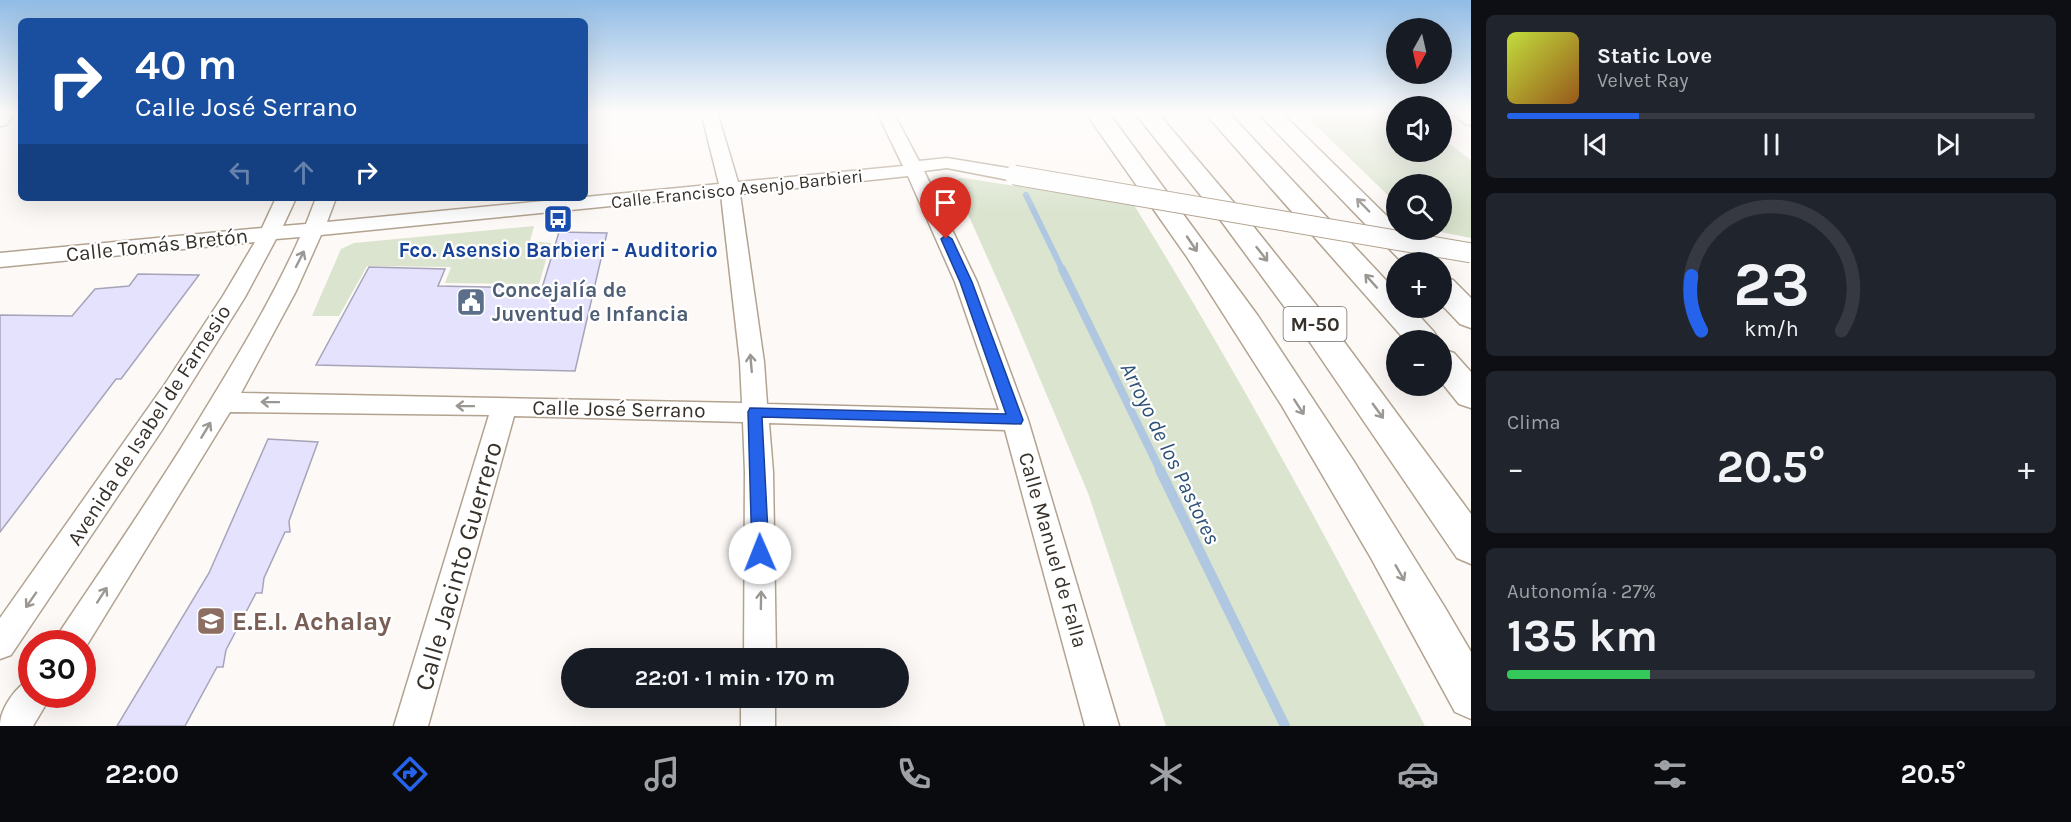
<!DOCTYPE html>
<html lang="es">
<head>
<meta charset="utf-8">
<style>
	body { margin:0; font-family:Karla,sans-serif; background:#20242c; color:#f1f3f6; height:100vh; display:flex; flex-direction:column; font-size:22px; white-space:nowrap }
	* { box-sizing:border-box; margin:0 }
	p { font-size:20px; color:#9ea1a6 }
	.icon { flex:none; width:33px; height:33px; fill:none; stroke:currentColor; stroke-width:2; stroke-linecap:round; stroke-linejoin:round }
	.map { position:relative; flex:1; overflow:hidden }
	.sheet { display:flex; flex-direction:column; gap:15px; padding:15px; background:#0d0f14; width:600px }
	.sheet>* { flex:none }
	.top-card { position:absolute; left:18px; top:18px; width:570px; height:183px; border-radius:9px; box-shadow:0 6px 24px #0002; background:#1a4fa0; color:#fff; overflow:hidden }
	.needle { width:39px; rotate:188deg }
	.tools { position:absolute; left:1386px; top:18px; display:grid; gap:12px }
	.tools a { display:grid; place-items:center; width:66px; height:66px; border-radius:50%; background:#171b24; box-shadow:0 6px 24px #0002; font-size:30px }
	.speed { position:absolute; left:18px; top:630px; display:flex; gap:12px; font-size:30px; font-weight:700; text-align:center }
	.speed>* { display:grid; place-content:center; width:78px; height:78px; border-radius:50%; background:#171b24; box-shadow:0 6px 24px #0002; line-height:1 }
	.speed .limit { border:9px solid #d22; background:#fff; color:#111 }
	.pin { position:absolute; display:grid; place-items:center; width:51px; height:51px; color:#fff; margin:-62px -26px; border-radius:50% 50% 50% 0; rotate:-45deg; box-shadow:0 0 6px #0007 }
	.pin .icon { rotate:45deg }
	.me { position:absolute; width:66px; margin:-33px; rotate:359deg; stroke-linejoin:round; filter:drop-shadow(0 0 4px #0008) }
	.turn { display:flex; align-items:center; gap:21px; height:126px; padding:0 18px; font-size:27px }
	.turn .icon { width:78px; height:78px; stroke-width:2.5 }
	.turn b { display:block; font-size:42px; line-height:51px }
	.lanes { display:flex; align-items:center; height:57px; padding:0 18px; background:#0003; justify-content:center; gap:30px; direction:ltr }
	.lanes .off { opacity:.35 }
	.big { font-size:45px; font-weight:700; line-height:1.1 }
	.sheet .tile { flex:1; display:flex; flex-direction:column; justify-content:center; gap:9px; min-width:0; padding:0 21px; border-radius:9px; background:#20242c }
	.sheet .dial { align-items:center; gap:0 }
	.dial svg { height:156px; overflow:visible; fill:none; stroke:#363941; stroke-width:7; stroke-linecap:round; text-anchor:middle }
	.dial text { fill:#f1f3f6; stroke:none }
	.song { display:flex; align-items:center; gap:18px }
	.cover { width:72px; height:72px; border-radius:9px; background:linear-gradient(135deg,hsl(70 70% 55%),hsl(30 70% 35%)) }
	.played { height:6px; border-radius:3px; background:linear-gradient(90deg,#2563eb 25%,#363941 25%) }
	.keys { display:flex; justify-content:space-around; direction:ltr }
	.heat { display:flex; justify-content:space-between; align-items:center; font-size:33px; direction:ltr }
	.charge { height:9px; border-radius:4px; background:linear-gradient(90deg,#34c759 27%,#363941 0) }
	.trip { position:absolute; left:561px; top:648px; width:348px; height:60px; border-radius:30px; background:#171b24; box-shadow:0 6px 24px #0002; font-weight:700; line-height:60px; text-align:center }
	.dock { display:flex; height:96px; justify-content:space-around; align-items:center; background:#090b0e; color:#9ea1a6 }
	.dock .icon { width:42px; height:42px }
	.dock .current { color:#2563eb }
	.dock b { font-size:27px; color:#f1f3f6 }
	main { display:flex; flex:1; min-height:0 }
	.map>svg:first-child { display:block }
	.green { fill:#dae4ce }
	.lines { fill:none; stroke-linecap:round; stroke-linejoin:round }
	.stream-far2 { stroke:#afc7e0; stroke-width:6 }
	.stream-far1 { stroke:#afc7e0; stroke-width:8 }
	.stream { stroke:#afc7e0; stroke-width:10 }
	.building { fill:#e4e2fc; stroke:#a6a4b9; stroke-width:1.5 }
	.street-casing { stroke:#b2a391; stroke-width:3 }
	.highway-casing { stroke:#b2a391; stroke-width:3 }
	.street { fill:#fff; fill-rule:evenodd }
	.highway { fill:#fff; fill-rule:evenodd }
	.street-bridge-casing { stroke:#b2a391; stroke-width:21; stroke-linecap:butt }
	.street-bridge { stroke:#fff; stroke-width:19 }
	.oneway { stroke:#9b9894 }
	.route { fill:#2563eb; stroke:#184099; stroke-width:1.5 }
	.labels { text-anchor:middle; stroke-width:4.5; stroke-linejoin:round; paint-order:stroke }
	.far-street-label { font-size:18px; fill:#37312a; stroke:#fff }
	.shield { fill:#fff; stroke:#736f6a; stroke-width:1.5 }
	.shield-label { font-size:20px; font-weight:bold; fill:#37312a }
	.street-label { font-size:21px; fill:#37312a; stroke:#fff }
	.transit-label { font-size:21px; font-weight:bold; fill:#164399; stroke:#fff }
	.service-label { font-size:21px; font-weight:bold; fill:#4e5e75; stroke:#fff; text-anchor:start }
	.water-label { font-size:22px; font-style:italic; fill:#2f5378; stroke:#fff }
	.near-street-label { font-size:26px; fill:#37312a; stroke:#fff }
	.near-education-label { font-size:26px; font-weight:bold; fill:#785e54; stroke:#fff; text-anchor:start }
</style>
</head>
<body>
<main>
<div class="map">
<svg width="1471" height="726" viewBox="0 0 1471 726">
	<rect width="100%" height="100%" fill="#fdf9f6"/>
	<!-- green -->
	<path class="green" d="M1302,112H1396V152H1442V138L1471,160V238L1431,230H1442V184H1396V203Z
		M964,178L1134,205C1239,374 1333,549 1425,726H1166L1088,493L1013,315L955,185L958,179Z
		M534,226L530,241L551,243L539,284L445,283L451,267L367,266L339,316H312L341,249L354,243Z"/>
	<g class="lines">
		<!-- stream-far2 -->
		<path class="stream-far2" d="M1026,195L1063,271"/>
		<!-- stream-far1 -->
		<path class="stream-far1" d="M1062,269L1161,472"/>
		<!-- stream -->
		<path class="stream" d="M1160,470L1285,726"/>
	</g>
	<!-- building -->
	<path class="building" d="M559,232L607,233L575,371L316,365L369,267L445,269L438,286L542,288Z
		M138,274L199,275L121,379H116L0,532V315L72,316L95,289L129,286Z
		M268,439L318,442L289,521L290,532H285L264,578L262,593H256L226,650L223,667H217L185,726H117L209,573Z"/>
	<g class="lines">
		<!-- street casing -->
		<g class="street-casing">
			<path id="street" d="M0,112H16L6,125L0,126Z
				M701,112H717L738,182L903,166L877,112H893L919,161L947,158L1014,169L1021,171L1023,175L1021,179L1014,181L947,168L924,171L977,282L1028,420L1119,726H1085L1005,430L769,423L773,472L776,658H744L745,472L743,422L514,416L428,726H394L489,415L230,412L82,653V644H54L59,633C112,554 166,475 215,393C246,342 276,291 300,237L276,239L245,297L162,430L11,655L0,659V618L165,384L223,296L255,242L0,267V253L262,228L276,198H296L283,226L306,224L316,198H336L327,222L719,184ZM908,176L955,282L999,410L767,404L764,362L740,194ZM721,195L740,362L742,403L241,393L296,291L321,235Z
				M1451,112H1470L1471,125L1465,124Z
				M32,679V694H52L33,726H0C0,709 16,685 32,679Z
				M741,698H775V726H741Z"/>
		</g>
		<!-- highway casing -->
		<g class="highway-casing">
			<path id="highway" d="M1085,112H1108L1258,316L1353,460L1444,606L1471,652V719L1455,712L1371,558L1282,406L1187,257Z
				M1134,112H1157L1241,211L1325,316L1471,514V564L1457,558L1303,332L1222,222Z
				M1204,112H1228L1396,291V308H1412L1434,332L1439,340H1405Z
				M1257,112H1281L1396,225V230H1402L1428,256L1432,262H1402Z
				M1442,277L1453,280L1471,298V328L1460,324L1442,305Z
				M1442,349L1454,353L1471,372V408L1459,404L1442,383Z"/>
		</g>
		<!-- street -->
		<use href="#street" class="street"/>
		<!-- highway -->
		<use href="#highway" class="highway"/>
		<!-- street-bridge casing -->
		<g class="street-bridge-casing">
			<path id="street-bridge" d="M1014,175L1471,253"/>
		</g>
		<!-- street-bridge -->
		<use href="#street-bridge" class="street-bridge"/>
	</g>
	<!-- one-way arrows -->
	<defs><path id="oneway-shaft" d="M-6 0H5M1.5-3L5.5 0L1.5 3" fill="none" stroke-width="1.6" stroke-linecap="round" stroke-linejoin="round" transform="scale(1.5)"/></defs>
	<g class="oneway">
		<use href="#oneway-shaft" transform="translate(1363 205) rotate(-134)"/>
		<use href="#oneway-shaft" transform="translate(1192 244) rotate(56)"/>
		<use href="#oneway-shaft" transform="translate(1262 254) rotate(52)"/>
		<use href="#oneway-shaft" transform="translate(300 259) rotate(-63)"/>
		<use href="#oneway-shaft" transform="translate(1371 281) rotate(-132)"/>
		<use href="#oneway-shaft" transform="translate(751 363) rotate(-95)"/>
		<use href="#oneway-shaft" transform="translate(270 402) rotate(-179)"/>
		<use href="#oneway-shaft" transform="translate(465 406) rotate(-179)"/>
		<use href="#oneway-shaft" transform="translate(1299 407) rotate(57)"/>
		<use href="#oneway-shaft" transform="translate(1378 411) rotate(54)"/>
		<use href="#oneway-shaft" transform="translate(206 430) rotate(-59)"/>
		<use href="#oneway-shaft" transform="translate(1400 573) rotate(60)"/>
		<use href="#oneway-shaft" transform="translate(102 595) rotate(-57)"/>
		<use href="#oneway-shaft" transform="translate(31 600) rotate(125)"/>
		<use href="#oneway-shaft" transform="translate(761 600) rotate(-89)"/>
	</g>
	<!-- sky -->
	<linearGradient id="sky" x2="0" y2="1"><stop stop-color="#91bce5"/><stop offset="0.53" stop-color="#fefcfb"/><stop offset="1" stop-color="#fefcfb" stop-opacity="0"/></linearGradient>
	<rect width="1471" height="213" fill="url(#sky)"/>
	<!-- route -->
	<path class="route" d="M946,235L952,239L972,282L1023,420L1021,424L762,417L769,553L766,558L760,560L754,558L752,553L748,412L750,408L1006,414L960,282L941,239Z"/>
	<!-- icons -->
	<defs>
		<g id="bus-square" transform="scale(1.5)"><rect x="-9" y="-9" width="18" height="18" rx="4" fill="#1a4fb4" stroke="#fff"/><path d="M-5-6H5V4H4V6H2V4H-2V6H-4V4H-5ZM-3.5-4V0h7V-4ZM-3.5 1.2v1.5H-2V1.2ZM2 1.2v1.5H3.5V1.2Z" fill="#fff"/></g>
		<g id="civic-square" transform="scale(1.5)"><rect x="-9" y="-9" width="18" height="18" rx="4" fill="#5c6f8a" stroke="#fff"/><path d="M-.6-6.5H3V-4.5H.6V-3L4-1V1h2V6H-6V1h2V-1L-.6-3ZM-1.2 2.5V6h2.4V2.5Z" fill="#fff"/></g>
		<g id="school-square" transform="scale(1.5)"><rect x="-9" y="-9" width="18" height="18" rx="4" fill="#8d6e63" stroke="#fff"/><path d="M0-5L7-2L0 1L-7-2ZM-4 1L0 2.5L4 1V4Q0 6-4 4Z" fill="#fff"/></g>
	</defs>
	<g fill-rule="evenodd">
		<use href="#bus-square" x="558" y="219"/>
		<use href="#civic-square" x="471" y="302"/>
		<use href="#school-square" x="211" y="621"/>
	</g>
	<g class="labels">
		<!-- far-street labels -->
		<g class="far-street-label">
			<text transform="translate(737 189) rotate(-6)" y="6">Calle Francisco Asenjo Barbieri</text>
		</g>
		<!-- shield labels -->
		<rect class="shield" x="1283.5" y="307" width="63" height="34" rx="4.5"/>
		<g class="shield-label">
			<text x="1315" y="331">M-50</text>
		</g>
		<!-- street labels -->
		<g class="street-label">
			<text transform="translate(157 245) rotate(-6)" y="7">Calle Tomás Bretón</text>
			<text transform="translate(619 409) rotate(1)" y="7">Calle José Serrano</text>
			<text transform="translate(149 425) rotate(-57)" y="7">Avenida de Isabel de Farnesio</text>
			<text transform="translate(1053 550) rotate(74)" y="7">Calle Manuel de Falla</text>
		</g>
		<!-- transit labels -->
		<g class="transit-label">
			<text x="558" y="257">Fco. Asensio Barbieri - Auditorio</text>
		</g>
		<!-- service labels -->
		<g class="service-label">
			<text x="492" y="297">Concejalía de<tspan x="492" dy="24">Juventud e Infancia</tspan></text>
		</g>
		<!-- water labels -->
		<g class="water-label">
			<text transform="translate(1171 453) rotate(64)" y="8">Arroyo de los Pastores</text>
		</g>
		<!-- near-street labels -->
		<g class="near-street-label">
			<text transform="translate(458 566) rotate(-74)" y="9">Calle Jacinto Guerrero</text>
		</g>
		<!-- near-education labels -->
		<g class="near-education-label">
			<text x="232" y="630">E.E.I. Achalay</text>
		</g>
	</g>
</svg>
<div class="tools">
<a><svg class="needle" viewBox="-14 -14 28 28"><path d="M0-13l5 13h-10z" fill="#e53935"/><path d="M0 13l5-13h-10z" fill="#9ea1a6"/></svg></a>
<a><svg class="icon" aria-label="sound" viewBox="0 0 24 24"><path d="M4 9h4l5-4v14l-5-4H4zM17 9q2 3 0 6"/></svg></a>
<a><svg class="icon" aria-label="search" viewBox="0 0 24 24"><circle cx="10" cy="10" r="6"/><path d="M15 15l6 6"/></svg></a>
<a>+</a>
<a>−</a>
</div>
<div class="speed"><div class="limit">30</div></div>
<div class="pin" style="left:946px;top:239px;background:#d93025"><svg class="icon" aria-label="arrive" viewBox="0 0 24 24"><path d="M6 21V4h12l-3 4 3 4H6"/></svg></div>
<svg class="me" style="left:760px;top:553px" viewBox="-20 -20 40 40"><circle r="19" fill="#fff"/><path d="M0-13L10 11 0 6-10 11z" fill="#2563eb"/></svg>
<div class="trip">22:01 · 1 min · 170 m</div>
<div class="top-card">
<div class="turn"><svg class="icon" aria-label="right" viewBox="0 0 24 24"><path d="M7 20v-9h11M14 6l5 5-5 5"/></svg><div><b>40 m</b>Calle José Serrano</div></div>
<div class="lanes"><svg class="icon off" aria-label="left" viewBox="0 0 24 24"><path d="M17 20v-9H6M10 6l-5 5 5 5"/></svg><svg class="icon off" aria-label="ahead" viewBox="0 0 24 24"><path d="M12 20V5M6 11l6-6 6 6"/></svg><svg class="icon" aria-label="right" viewBox="0 0 24 24"><path d="M7 20v-9h11M14 6l5 5-5 5"/></svg></div>
</div>
</div>
<section class="sheet">
<div class="tile">
<div class="song"><i class="cover"></i><div><b>Static Love</b><p>Velvet Ray</p></div></div>
<div class="played"></div>
<div class="keys"><svg class="icon" aria-label="previous" viewBox="0 0 24 24"><path d="M18 5L8 12l10 7zM5 5v14"/></svg><svg class="icon" aria-label="pause" viewBox="0 0 24 24"><path d="M8 5v14M16 5v14"/></svg><svg class="icon" aria-label="next" viewBox="0 0 24 24"><path d="M6 5l10 7-10 7zM19 5v14"/></svg></div>
</div>
<div class="tile dial"><svg viewBox="0 0 100 80">
<path d="M14 69A42 42 0 1 1 86 69"/>
<path d="M14 69A42 42 0 0 1 9 41" stroke="#2563eb"/>
<text x="50" y="56" font-size="32" font-weight="700">23</text>
<text x="50" y="72" font-size="11">km/h</text>
</svg></div>
<div class="tile"><p>Clima</p>
<div class="heat"><a>−</a><b class="big">20.5°</b><a>+</a></div>
</div>
<div class="tile"><p>Autonomía · 27%</p><b class="big">135 km</b><div class="charge"></div></div>
</section>
</main>
<nav class="dock">
<b>22:00</b>
<svg class="icon current" aria-label="directions" viewBox="0 0 24 24"><path d="M12 3l9 9-9 9-9-9zM9 14v-3h6M13 9l2 2-2 2"/></svg>
<svg class="icon" aria-label="music" viewBox="0 0 24 24"><path d="M9 18V5l10-2v13"/><circle cx="6" cy="18" r="3"/><circle cx="16" cy="16" r="3"/></svg>
<svg class="icon" aria-label="phone" viewBox="0 0 24 24"><path d="M5 4h4l2 5-3 2q2 4 5 5l2-3 5 2v4C11 20 4 13 5 4z"/></svg>
<svg class="icon" aria-label="climate" viewBox="0 0 24 24"><path d="M12 3v18M4 7l16 10M4 17L20 7"/></svg>
<svg class="icon" aria-label="car" viewBox="0 0 24 24"><path d="M5 17H2v-5l4-1 3-4h7l3 4 3 1v5h-3M9 17h6M6 11h13"/><circle cx="7" cy="17" r="2"/><circle cx="17" cy="17" r="2"/></svg>
<svg class="icon" aria-label="filters" viewBox="0 0 24 24"><path d="M4 7h16M4 17h16"/><circle cx="9" cy="7" r="2"/><circle cx="15" cy="17" r="2"/></svg>
<b>20.5°</b>
</nav>
</body>
</html>
